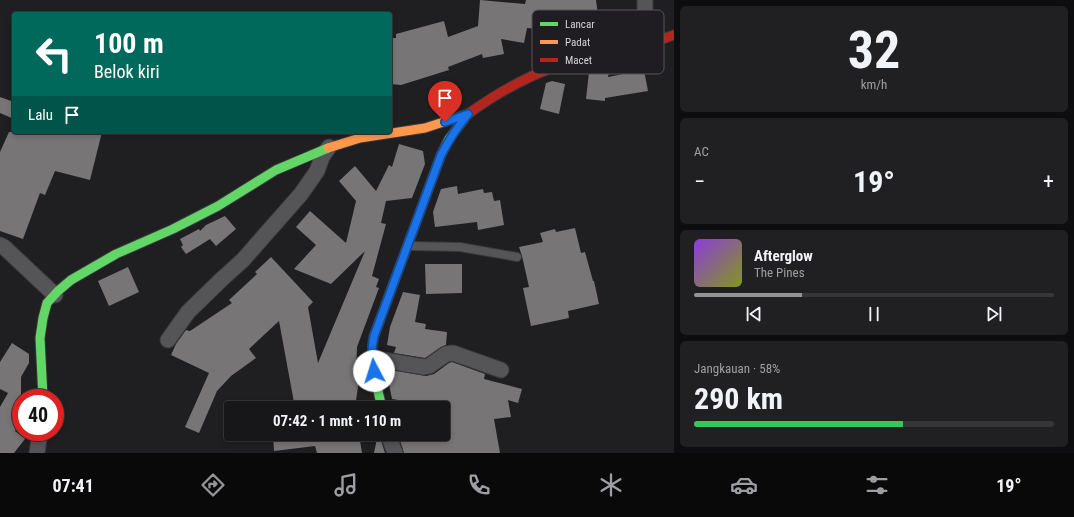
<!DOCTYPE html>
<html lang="id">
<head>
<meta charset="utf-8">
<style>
	body { margin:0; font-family:"Roboto Condensed",sans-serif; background:#201f22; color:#f1f3f6; height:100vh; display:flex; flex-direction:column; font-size:15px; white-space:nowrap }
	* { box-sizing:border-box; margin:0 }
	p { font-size:13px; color:#9e9fa2 }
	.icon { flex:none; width:22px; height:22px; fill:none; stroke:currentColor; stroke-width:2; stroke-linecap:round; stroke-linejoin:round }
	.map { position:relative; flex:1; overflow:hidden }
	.panel { display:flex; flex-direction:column; gap:6px; padding:6px; background:#0d0c0e; width:400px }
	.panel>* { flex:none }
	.banner { position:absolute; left:12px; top:12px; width:380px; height:122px; border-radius:4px; box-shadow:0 2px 6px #0003,0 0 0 1px #363538; background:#00695c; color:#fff; overflow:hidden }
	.speed { position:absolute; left:12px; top:389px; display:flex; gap:8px; font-size:20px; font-weight:700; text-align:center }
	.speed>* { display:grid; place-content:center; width:52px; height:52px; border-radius:50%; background:#171619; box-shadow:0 2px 6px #0003,0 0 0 1px #363538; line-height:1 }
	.speed .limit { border:6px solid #d22; background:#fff; color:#111 }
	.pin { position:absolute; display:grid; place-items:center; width:34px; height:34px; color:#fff; margin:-41px -17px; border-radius:50% 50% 50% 0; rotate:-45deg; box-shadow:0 0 4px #0007 }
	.pin .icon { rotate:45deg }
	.me { position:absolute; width:44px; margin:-22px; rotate:355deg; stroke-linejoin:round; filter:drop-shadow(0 0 3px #0008) }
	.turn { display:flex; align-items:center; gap:14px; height:84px; padding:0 16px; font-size:18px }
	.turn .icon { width:52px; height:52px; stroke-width:2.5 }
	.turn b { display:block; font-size:28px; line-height:34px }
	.then { display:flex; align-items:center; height:38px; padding:0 16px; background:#0003; gap:8px; font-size:15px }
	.big { font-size:30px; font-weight:700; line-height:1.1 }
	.panel .card { flex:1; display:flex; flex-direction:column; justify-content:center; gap:6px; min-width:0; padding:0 14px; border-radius:6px; background:#201f22 }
	.panel .dial { align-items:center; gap:0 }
	.dial b { font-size:52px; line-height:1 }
	.song { display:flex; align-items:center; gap:12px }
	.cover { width:48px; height:48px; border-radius:6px; background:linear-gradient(135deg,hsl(270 70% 55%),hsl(70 70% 35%)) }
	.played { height:4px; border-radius:2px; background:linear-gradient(90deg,#969497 30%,#363538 30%) }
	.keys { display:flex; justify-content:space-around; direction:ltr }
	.heat { display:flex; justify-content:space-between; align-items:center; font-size:22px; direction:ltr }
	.charge { height:6px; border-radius:3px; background:linear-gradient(90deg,#34c759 58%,#363538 0) }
	.trip { position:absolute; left:224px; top:401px; width:226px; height:40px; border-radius:4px; background:#171619; box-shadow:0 2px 6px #0003,0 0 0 1px #363538; font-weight:700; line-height:40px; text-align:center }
	.menu { display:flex; height:64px; justify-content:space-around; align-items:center; background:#09090a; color:#9e9fa2 }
	.menu .icon { width:28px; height:28px }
	.menu .current { color:#969497 }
	.menu b { font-size:18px; color:#f1f3f6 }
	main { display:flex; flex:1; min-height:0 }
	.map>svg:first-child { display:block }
	.building { fill:#777576 }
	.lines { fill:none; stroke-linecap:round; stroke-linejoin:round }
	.lane-casing { stroke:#3a393b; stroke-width:10 }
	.street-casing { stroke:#3a393b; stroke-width:17 }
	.fast-casing { stroke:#3a393b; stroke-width:11 }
	.slow-casing { stroke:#3a393b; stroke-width:11 }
	.jam-casing { stroke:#3a393b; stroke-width:11 }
	.lane { stroke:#555457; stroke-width:8 }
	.street { stroke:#555457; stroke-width:15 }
	.fast { stroke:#63d668; stroke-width:9 }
	.slow { stroke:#ff974d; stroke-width:9 }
	.jam { stroke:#b3261e; stroke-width:9 }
	.route-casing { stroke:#114b97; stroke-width:10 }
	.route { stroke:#1a73e8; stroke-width:7 }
	.key { fill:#1f1d22; stroke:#565458; stroke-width:1 }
	.key-label { font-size:11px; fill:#d6d4d7 }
</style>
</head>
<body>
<main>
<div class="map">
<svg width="674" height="453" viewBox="0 0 674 453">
	<rect width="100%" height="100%" fill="#1f1e21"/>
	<!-- building -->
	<path class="building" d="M480,0L525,4L526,0H596L601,38L588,40L586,31L551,30L527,28L524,43L501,39L504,54L483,58L482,54L448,67L449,70L401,85L390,84V38H396V34L444,21L448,37L478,26Z
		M610,67L608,77L644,70L648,91L605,98V101L586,99L589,72Z
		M552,81L565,84L559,114L540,109L546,83Z
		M0,97L14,102V119L0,113Z
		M9,132H102L90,180L55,171L45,195L40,193L23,239L0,231V152Z
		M399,144L423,151L425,164L412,198L386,201L381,223L386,224L372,276L379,279L376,287L379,288L357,347L356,379H359L355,408H295L279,321L249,349L256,358L231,376L217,391L199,433L185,427L209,373L171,355L176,344L186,330L190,331L232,303L229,300L257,274L255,272L271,257L313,302L308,307L318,363L365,251L331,284L294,269L316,245L296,227L310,211L346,243L356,201L339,181L355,166L376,191L389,165L392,167Z
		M457,186L458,194L483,189L484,193L492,192L494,201L500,200L504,225L478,230L477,222L435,227L433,212L441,189Z
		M225,216L236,229L216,246L210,239L186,254L181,247L183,245L180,239L199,229L200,231L206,225Z
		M575,228L581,253L585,252L593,281H594L599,304L568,311L569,318L531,326L523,288L529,287L522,256L519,247L543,242L540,233L555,229L556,232Z
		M425,264H462V293L426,294Z
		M128,267L139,292L109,306L98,281Z
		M403,292L420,295L415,322L426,324L425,329L447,332L446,345L441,347L425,358L394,353L396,347L387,345L390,327Z
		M12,343L29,354V363L21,377V419L15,431L25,439L14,453H0V407L8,393L0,389V362Z
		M452,362L485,374L484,379L522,389L518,403L508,400L511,417L494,419L500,453H404L398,434H443V407L392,399L389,384L391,370L426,376L434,374L449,363Z
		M273,434H359L362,453H317L315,446L274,451Z
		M378,434H379L385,453H374Z"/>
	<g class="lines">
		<!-- lane casing -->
		<g class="lane-casing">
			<path id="lane" d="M409,246L460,247L517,257"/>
		</g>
		<!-- street casing -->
		<g class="street-casing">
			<path id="street" d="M645,45V0
				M0,245L4,247L55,295
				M168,340L188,312L223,278L243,260L301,194L317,171L322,157L329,147
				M372,358L424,367L429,366L446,354L453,353L501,370
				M388,434L395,453
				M37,453L40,432"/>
		</g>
		<!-- fast casing -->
		<g class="fast-casing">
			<path id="fast" d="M43,398L40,338L43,318L47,303L58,291L71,280L116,254L173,229L218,206L276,170L328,148
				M382,408C377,385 368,360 374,336L441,155L449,139L468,114"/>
		</g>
		<!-- slow casing -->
		<g class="slow-casing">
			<path id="slow" d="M328,148L360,138L425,128L468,114"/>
		</g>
		<!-- jam casing -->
		<g class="jam-casing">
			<path id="jam" d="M468,114C493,96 520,80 549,69L645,45L674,35"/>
		</g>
		<!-- lane -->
		<use href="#lane" class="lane"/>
		<!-- street -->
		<use href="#street" class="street"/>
		<!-- fast -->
		<use href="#fast" class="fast"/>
		<!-- slow -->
		<use href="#slow" class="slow"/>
		<!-- jam -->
		<use href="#jam" class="jam"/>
	</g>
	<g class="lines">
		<!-- route casing -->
		<g class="route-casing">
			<path id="route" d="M374,371L372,348L374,336L383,312L441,155C449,140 457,127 468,114L445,122"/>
		</g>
		<!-- route -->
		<use href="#route" class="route"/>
	</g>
	<!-- legend -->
	<rect x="532" y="10" width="132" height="64" rx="6" class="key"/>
	<rect x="540" y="22" width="18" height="4" fill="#63d668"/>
	<rect x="540" y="40" width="18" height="4" fill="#ff974d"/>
	<rect x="540" y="58" width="18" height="4" fill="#b3261e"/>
	<g class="key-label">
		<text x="565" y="28">Lancar</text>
		<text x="565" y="46">Padat</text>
		<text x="565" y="64">Macet</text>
	</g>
</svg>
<div class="speed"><div class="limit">40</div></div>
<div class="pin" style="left:445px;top:122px;background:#d93025"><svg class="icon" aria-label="arrive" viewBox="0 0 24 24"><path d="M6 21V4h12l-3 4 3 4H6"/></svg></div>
<svg class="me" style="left:374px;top:371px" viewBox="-20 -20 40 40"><circle r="19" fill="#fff"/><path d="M0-13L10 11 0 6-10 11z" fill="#1a73e8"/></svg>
<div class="trip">07:42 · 1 mnt · 110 m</div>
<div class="banner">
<div class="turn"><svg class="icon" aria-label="left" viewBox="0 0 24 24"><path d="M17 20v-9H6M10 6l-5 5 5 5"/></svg><div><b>100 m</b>Belok kiri</div></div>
<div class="then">Lalu<svg class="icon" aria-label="arrive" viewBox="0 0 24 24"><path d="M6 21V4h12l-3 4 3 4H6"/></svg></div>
</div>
</div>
<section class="panel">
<div class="card dial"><b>32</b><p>km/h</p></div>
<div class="card"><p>AC</p>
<div class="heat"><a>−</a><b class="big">19°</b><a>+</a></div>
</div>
<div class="card">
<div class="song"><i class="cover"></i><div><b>Afterglow</b><p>The Pines</p></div></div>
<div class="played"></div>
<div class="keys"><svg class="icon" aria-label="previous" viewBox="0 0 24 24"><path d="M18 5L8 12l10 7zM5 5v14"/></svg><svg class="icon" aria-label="pause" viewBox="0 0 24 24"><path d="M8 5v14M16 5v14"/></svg><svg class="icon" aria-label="next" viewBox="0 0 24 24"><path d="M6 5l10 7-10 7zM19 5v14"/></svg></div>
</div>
<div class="card"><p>Jangkauan · 58%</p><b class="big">290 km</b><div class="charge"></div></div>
</section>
</main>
<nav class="menu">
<b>07:41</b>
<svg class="icon current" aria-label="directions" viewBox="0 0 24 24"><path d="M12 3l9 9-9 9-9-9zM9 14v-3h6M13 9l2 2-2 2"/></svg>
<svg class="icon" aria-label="music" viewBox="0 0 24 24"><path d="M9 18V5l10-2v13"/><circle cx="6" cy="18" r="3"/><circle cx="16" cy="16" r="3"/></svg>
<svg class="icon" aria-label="phone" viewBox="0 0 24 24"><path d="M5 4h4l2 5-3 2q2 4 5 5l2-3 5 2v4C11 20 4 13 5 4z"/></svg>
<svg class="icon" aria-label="climate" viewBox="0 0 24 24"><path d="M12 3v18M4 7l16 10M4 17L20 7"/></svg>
<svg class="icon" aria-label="car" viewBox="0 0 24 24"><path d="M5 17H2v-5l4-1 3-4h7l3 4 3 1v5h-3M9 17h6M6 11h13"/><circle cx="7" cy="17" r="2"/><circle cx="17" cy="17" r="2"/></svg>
<svg class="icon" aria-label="filters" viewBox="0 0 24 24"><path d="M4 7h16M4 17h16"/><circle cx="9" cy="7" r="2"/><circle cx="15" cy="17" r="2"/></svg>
<b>19°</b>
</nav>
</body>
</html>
